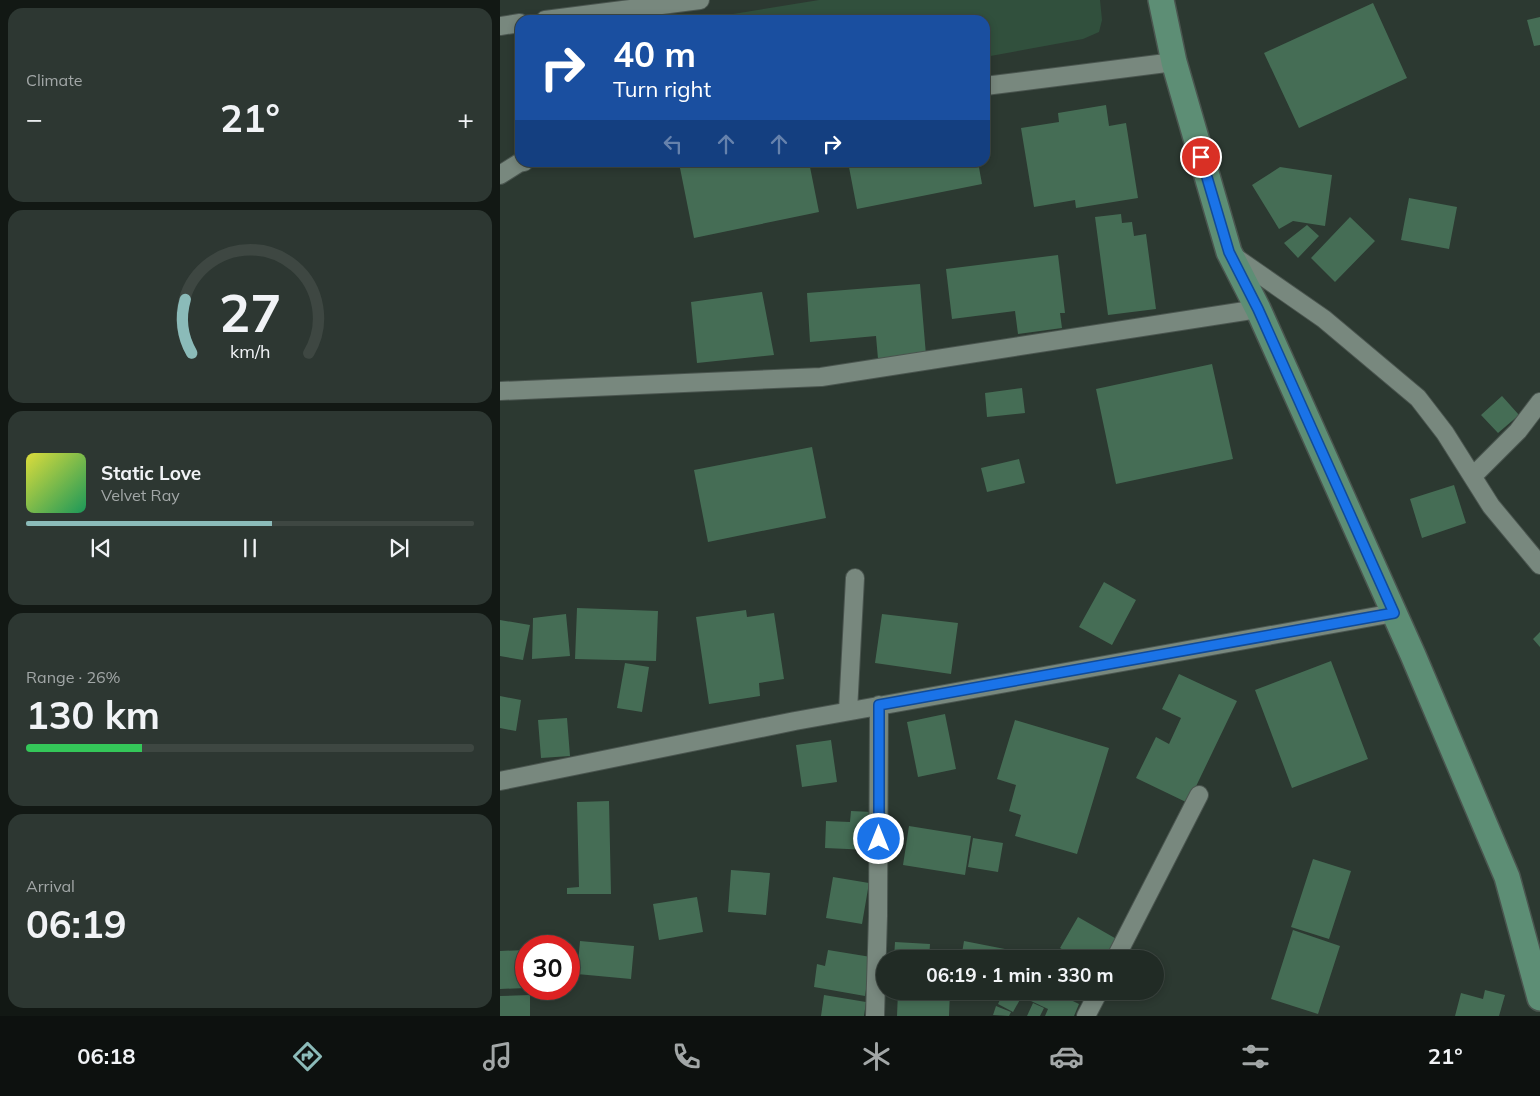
<!DOCTYPE html>
<html lang="en">
<head>
<meta charset="utf-8">
<style>
	body { margin:0; font-family:Mulish,sans-serif; background:#2d3732; color:#f1f3f6; height:100vh; display:flex; flex-direction:column; font-size:19px; white-space:nowrap }
	* { box-sizing:border-box; margin:0 }
	p { font-size:16px; color:#a2a7a7 }
	.icon { flex:none; width:28px; height:28px; fill:none; stroke:currentColor; stroke-width:2; stroke-linecap:round; stroke-linejoin:round }
	.map { position:relative; flex:1; overflow:hidden }
	.sheet { display:flex; flex-direction:column; gap:8px; padding:8px; background:#121814; width:500px }
	.sheet>* { flex:none }
	.hud { position:absolute; left:15px; top:15px; width:475px; height:152px; border-radius:15px; box-shadow:0 2px 8px #0003,0 0 0 1px #3e4742; background:#1a4fa0; color:#fff; overflow:hidden }
	.speed { position:absolute; left:15px; top:935px; display:flex; gap:10px; font-size:25px; font-weight:700; text-align:center }
	.speed>* { display:grid; place-content:center; width:65px; height:65px; border-radius:50%; background:#212b25; box-shadow:0 2px 8px #0003,0 0 0 1px #3e4742; line-height:1 }
	.speed .limit { border:8px solid #d22; background:#fff; color:#111 }
	.pin { position:absolute; display:grid; place-items:center; width:42px; height:42px; color:#fff; margin:-21px; border:2px solid #fff; border-radius:50%; box-shadow:0 1px 5px #0007 }
	.me { position:absolute; width:55px; margin:-28px; rotate:0deg; stroke-linejoin:round; filter:drop-shadow(0 0 4px #0008) }
	.turn { display:flex; align-items:center; gap:18px; height:105px; padding:0 15px; font-size:22px }
	.turn .icon { width:65px; height:65px; stroke-width:2.5 }
	.turn b { display:block; font-size:35px; line-height:42px }
	.lanes { display:flex; align-items:center; height:48px; padding:0 15px; background:#0003; justify-content:center; gap:25px; direction:ltr }
	.lanes .off { opacity:.35 }
	.big { font-size:38px; font-weight:700; line-height:1.1 }
	.sheet .card { flex:1; display:flex; flex-direction:column; justify-content:center; gap:8px; min-width:0; padding:0 18px; border-radius:15px; background:#2d3732 }
	.sheet .dial { align-items:center; gap:0 }
	.dial svg { height:130px; overflow:visible; fill:none; stroke:#3e4742; stroke-width:7; stroke-linecap:round; text-anchor:middle }
	.dial text { fill:#f1f3f6; stroke:none }
	.song { display:flex; align-items:center; gap:15px }
	.cover { width:60px; height:60px; border-radius:8px; background:linear-gradient(135deg,hsl(60 70% 55%),hsl(150 70% 35%)) }
	.played { height:5px; border-radius:2px; background:linear-gradient(90deg,#8bbbb9 55%,#3e4742 55%) }
	.keys { display:flex; justify-content:space-around; direction:ltr }
	.heat { display:flex; justify-content:space-between; align-items:center; font-size:28px; direction:ltr }
	.charge { height:8px; border-radius:4px; background:linear-gradient(90deg,#34c759 26%,#3e4742 0) }
	.trip { position:absolute; left:376px; top:950px; width:288px; height:50px; border-radius:25px; background:#212b25; box-shadow:0 2px 8px #0003,0 0 0 1px #3e4742; font-weight:700; line-height:50px; text-align:center }
	.menu { display:flex; height:80px; justify-content:space-around; align-items:center; background:#0d110f; color:#a2a7a7 }
	.menu .icon { width:35px; height:35px }
	.menu .active { color:#8bbbb9 }
	.menu b { font-size:22px; color:#f1f3f6 }
	main { display:flex; flex:1; min-height:0 }
	.map>svg:first-child { display:block }
	.green { fill:#31503d }
	.building { fill:#456d55 }
	.lines { fill:none; stroke-linecap:round; stroke-linejoin:round }
	.minor-casing { stroke:#4a554f; stroke-width:20 }
	.secondary-casing { stroke:#4a554f; stroke-width:28 }
	.minor { stroke:#78887e; stroke-width:18 }
	.secondary { stroke:#5d8e75; stroke-width:25 }
	.route-casing { stroke:#114b97; stroke-width:12 }
	.route { stroke:#1a73e8; stroke-width:9 }
</style>
</head>
<body>
<main>
<section class="sheet">
<div class="card"><p>Climate</p>
<div class="heat"><a>−</a><b class="big">21°</b><a>+</a></div>
</div>
<div class="card dial"><svg viewBox="0 0 100 80">
<path d="M14 69A42 42 0 1 1 86 69"/>
<path d="M14 69A42 42 0 0 1 10 36" stroke="#8bbbb9"/>
<text x="50" y="56" font-size="32" font-weight="700">27</text>
<text x="50" y="72" font-size="11">km/h</text>
</svg></div>
<div class="card">
<div class="song"><i class="cover"></i><div><b>Static Love</b><p>Velvet Ray</p></div></div>
<div class="played"></div>
<div class="keys"><svg class="icon" aria-label="previous" viewBox="0 0 24 24"><path d="M18 5L8 12l10 7zM5 5v14"/></svg><svg class="icon" aria-label="pause" viewBox="0 0 24 24"><path d="M8 5v14M16 5v14"/></svg><svg class="icon" aria-label="next" viewBox="0 0 24 24"><path d="M6 5l10 7-10 7zM19 5v14"/></svg></div>
</div>
<div class="card"><p>Range · 26%</p><b class="big">130 km</b><div class="charge"></div></div>
<div class="card"><p>Arrival</p><b class="big">06:19</b></div>
</section>
<div class="map">
<svg width="1040" height="1016" viewBox="0 0 1040 1016">
	<rect width="100%" height="100%" fill="#2c3931"/>
	<!-- green -->
	<path class="green" d="M319,0H600L602,20L599,32L583,39L485,57V20H196Z"/>
	<!-- building -->
	<path class="building" d="M873,3L907,78L799,128L764,53Z
		M1040,17V45L1034,46L1027,20Z
		M606,105L609,126L626,123L638,198L576,208L575,200L534,207L521,128L559,122L558,113Z
		M183,162H309L319,212L194,238L179,163Z
		M348,162H478L482,184L357,209Z
		M780,167L832,175L825,226L793,221L779,229L752,185Z
		M909,198L957,207L949,249L901,240Z
		M621,214L622,223L632,222L634,236L646,234L656,309L608,315L595,217Z
		M850,217L875,241L835,282L811,258Z
		M807,225L819,236L798,258L784,243Z
		M558,255L565,313H560L562,328L518,334L515,311L452,319L446,269Z
		M420,284L426,355L378,359L376,336L310,342L307,293Z
		M262,292L274,355L197,363L191,302Z
		M712,364L733,459L616,484L596,389Z
		M522,388L525,413L487,417L485,393Z
		M1002,396L1019,415L998,433L981,415Z
		M312,447L326,518L208,542L194,470Z
		M519,459L525,483L487,492L481,468Z
		M954,485L966,523L922,538L910,499Z
		M604,582L636,600L612,645L579,627Z
		M77,608L158,611L156,661L75,659Z
		M246,610L247,617L274,613L284,679L259,683L260,696L209,704L196,617Z
		M66,614L70,656L32,659L33,618Z
		M382,614L458,623L451,674L375,663Z
		M0,620L30,625L23,660L0,656Z
		M1040,632V647L1033,639Z
		M831,661L868,759L792,788L755,690Z
		M125,663L149,667L142,712L117,708Z
		M679,674L737,701L688,803L636,778L656,737L669,744L681,718L662,709Z
		M0,696L21,700L16,731L0,728Z
		M445,714L456,769L418,777L407,722Z
		M67,718L70,756L41,758L38,720Z
		M515,720L609,748L577,854L515,836L521,815L509,811L516,785L497,779Z
		M331,740L337,782L302,787L296,745Z
		M109,801L111,894H67V888L79,887L77,802Z
		M351,811L372,812L370,850L325,848L326,821L350,822Z
		M409,826L471,836L465,875L403,865Z
		M473,838L503,843L498,872L468,867Z
		M813,859L851,871L829,939L791,927Z
		M231,870L270,873L266,915L228,912Z
		M333,877L369,883L362,924L326,918Z
		M197,897L203,932L159,940L153,904Z
		M578,917L620,941L610,959H579L560,948Z
		M793,930L840,946L818,1014L771,999Z
		M80,941L134,946L131,979L77,974Z
		M464,941L510,950L508,959H461Z
		M395,942L430,944L429,959H394Z
		M26,950V988L0,989V951Z
		M328,950L371,957L365,996L314,987L317,964L325,966Z
		M985,990L1005,995L999,1016H955L961,993L983,999Z
		M398,991H450L449,1016H397Z
		M504,991H513L522,996L513,1012L498,1004Z
		M535,991H552L579,1004L574,1016H545L548,1009L531,1001Z
		M30,995V1016H0V996Z
		M324,995L366,1002L364,1016H321Z
		M533,1003L544,1008L540,1016H527Z
		M496,1006L511,1012L509,1016L493,1015Z"/>
	<g class="lines">
		<!-- minor casing -->
		<g class="minor-casing">
			<path id="minor" d="M45,20L200,0
				M0,26L20,23
				M485,86L674,62
				M0,175L19,163L24,162
				M732,255L824,319L918,398L945,433L991,506L1040,565
				M0,391L321,377L758,309
				M973,476L1018,431L1040,402
				M348,711L355,578
				M0,781L295,721L894,613
				M615,959L699,795
				M375,1016L378,916L379,705
				M586,1016L599,991"/>
		</g>
		<!-- secondary casing -->
		<g class="secondary-casing">
			<path id="secondary" d="M661,0L674,62L729,252L758,309L913,655L1007,877L1040,998"/>
		</g>
		<!-- minor -->
		<use href="#minor" class="minor"/>
		<!-- secondary -->
		<use href="#secondary" class="secondary"/>
	</g>
	<g class="lines">
		<!-- route casing -->
		<g class="route-casing">
			<path id="route" d="M379,839V705L894,613L758,309L729,252L701,157"/>
		</g>
		<!-- route -->
		<use href="#route" class="route"/>
	</g>
</svg>
<div class="speed"><div class="limit">30</div></div>
<div class="pin" style="left:701px;top:157px;background:#d93025"><svg class="icon" aria-label="arrive" viewBox="0 0 24 24"><path d="M6 21V4h12l-3 4 3 4H6"/></svg></div>
<svg class="me" style="left:379px;top:839px" viewBox="-20 -20 40 40"><circle r="17" fill="#1a73e8" stroke="#fff" stroke-width="3"/><path d="M0-11L8 9 0 5-8 9z" fill="#fff"/></svg>
<div class="trip">06:19 · 1 min · 330 m</div>
<div class="hud">
<div class="turn"><svg class="icon" aria-label="right" viewBox="0 0 24 24"><path d="M7 20v-9h11M14 6l5 5-5 5"/></svg><div><b>40 m</b>Turn right</div></div>
<div class="lanes"><svg class="icon off" aria-label="left" viewBox="0 0 24 24"><path d="M17 20v-9H6M10 6l-5 5 5 5"/></svg><svg class="icon off" aria-label="ahead" viewBox="0 0 24 24"><path d="M12 20V5M6 11l6-6 6 6"/></svg><svg class="icon off" aria-label="ahead" viewBox="0 0 24 24"><path d="M12 20V5M6 11l6-6 6 6"/></svg><svg class="icon" aria-label="right" viewBox="0 0 24 24"><path d="M7 20v-9h11M14 6l5 5-5 5"/></svg></div>
</div>
</div>
</main>
<nav class="menu">
<b>06:18</b>
<svg class="icon active" aria-label="directions" viewBox="0 0 24 24"><path d="M12 3l9 9-9 9-9-9zM9 14v-3h6M13 9l2 2-2 2"/></svg>
<svg class="icon" aria-label="music" viewBox="0 0 24 24"><path d="M9 18V5l10-2v13"/><circle cx="6" cy="18" r="3"/><circle cx="16" cy="16" r="3"/></svg>
<svg class="icon" aria-label="phone" viewBox="0 0 24 24"><path d="M5 4h4l2 5-3 2q2 4 5 5l2-3 5 2v4C11 20 4 13 5 4z"/></svg>
<svg class="icon" aria-label="climate" viewBox="0 0 24 24"><path d="M12 3v18M4 7l16 10M4 17L20 7"/></svg>
<svg class="icon" aria-label="car" viewBox="0 0 24 24"><path d="M5 17H2v-5l4-1 3-4h7l3 4 3 1v5h-3M9 17h6M6 11h13"/><circle cx="7" cy="17" r="2"/><circle cx="17" cy="17" r="2"/></svg>
<svg class="icon" aria-label="filters" viewBox="0 0 24 24"><path d="M4 7h16M4 17h16"/><circle cx="9" cy="7" r="2"/><circle cx="15" cy="17" r="2"/></svg>
<b>21°</b>
</nav>
</body>
</html>
